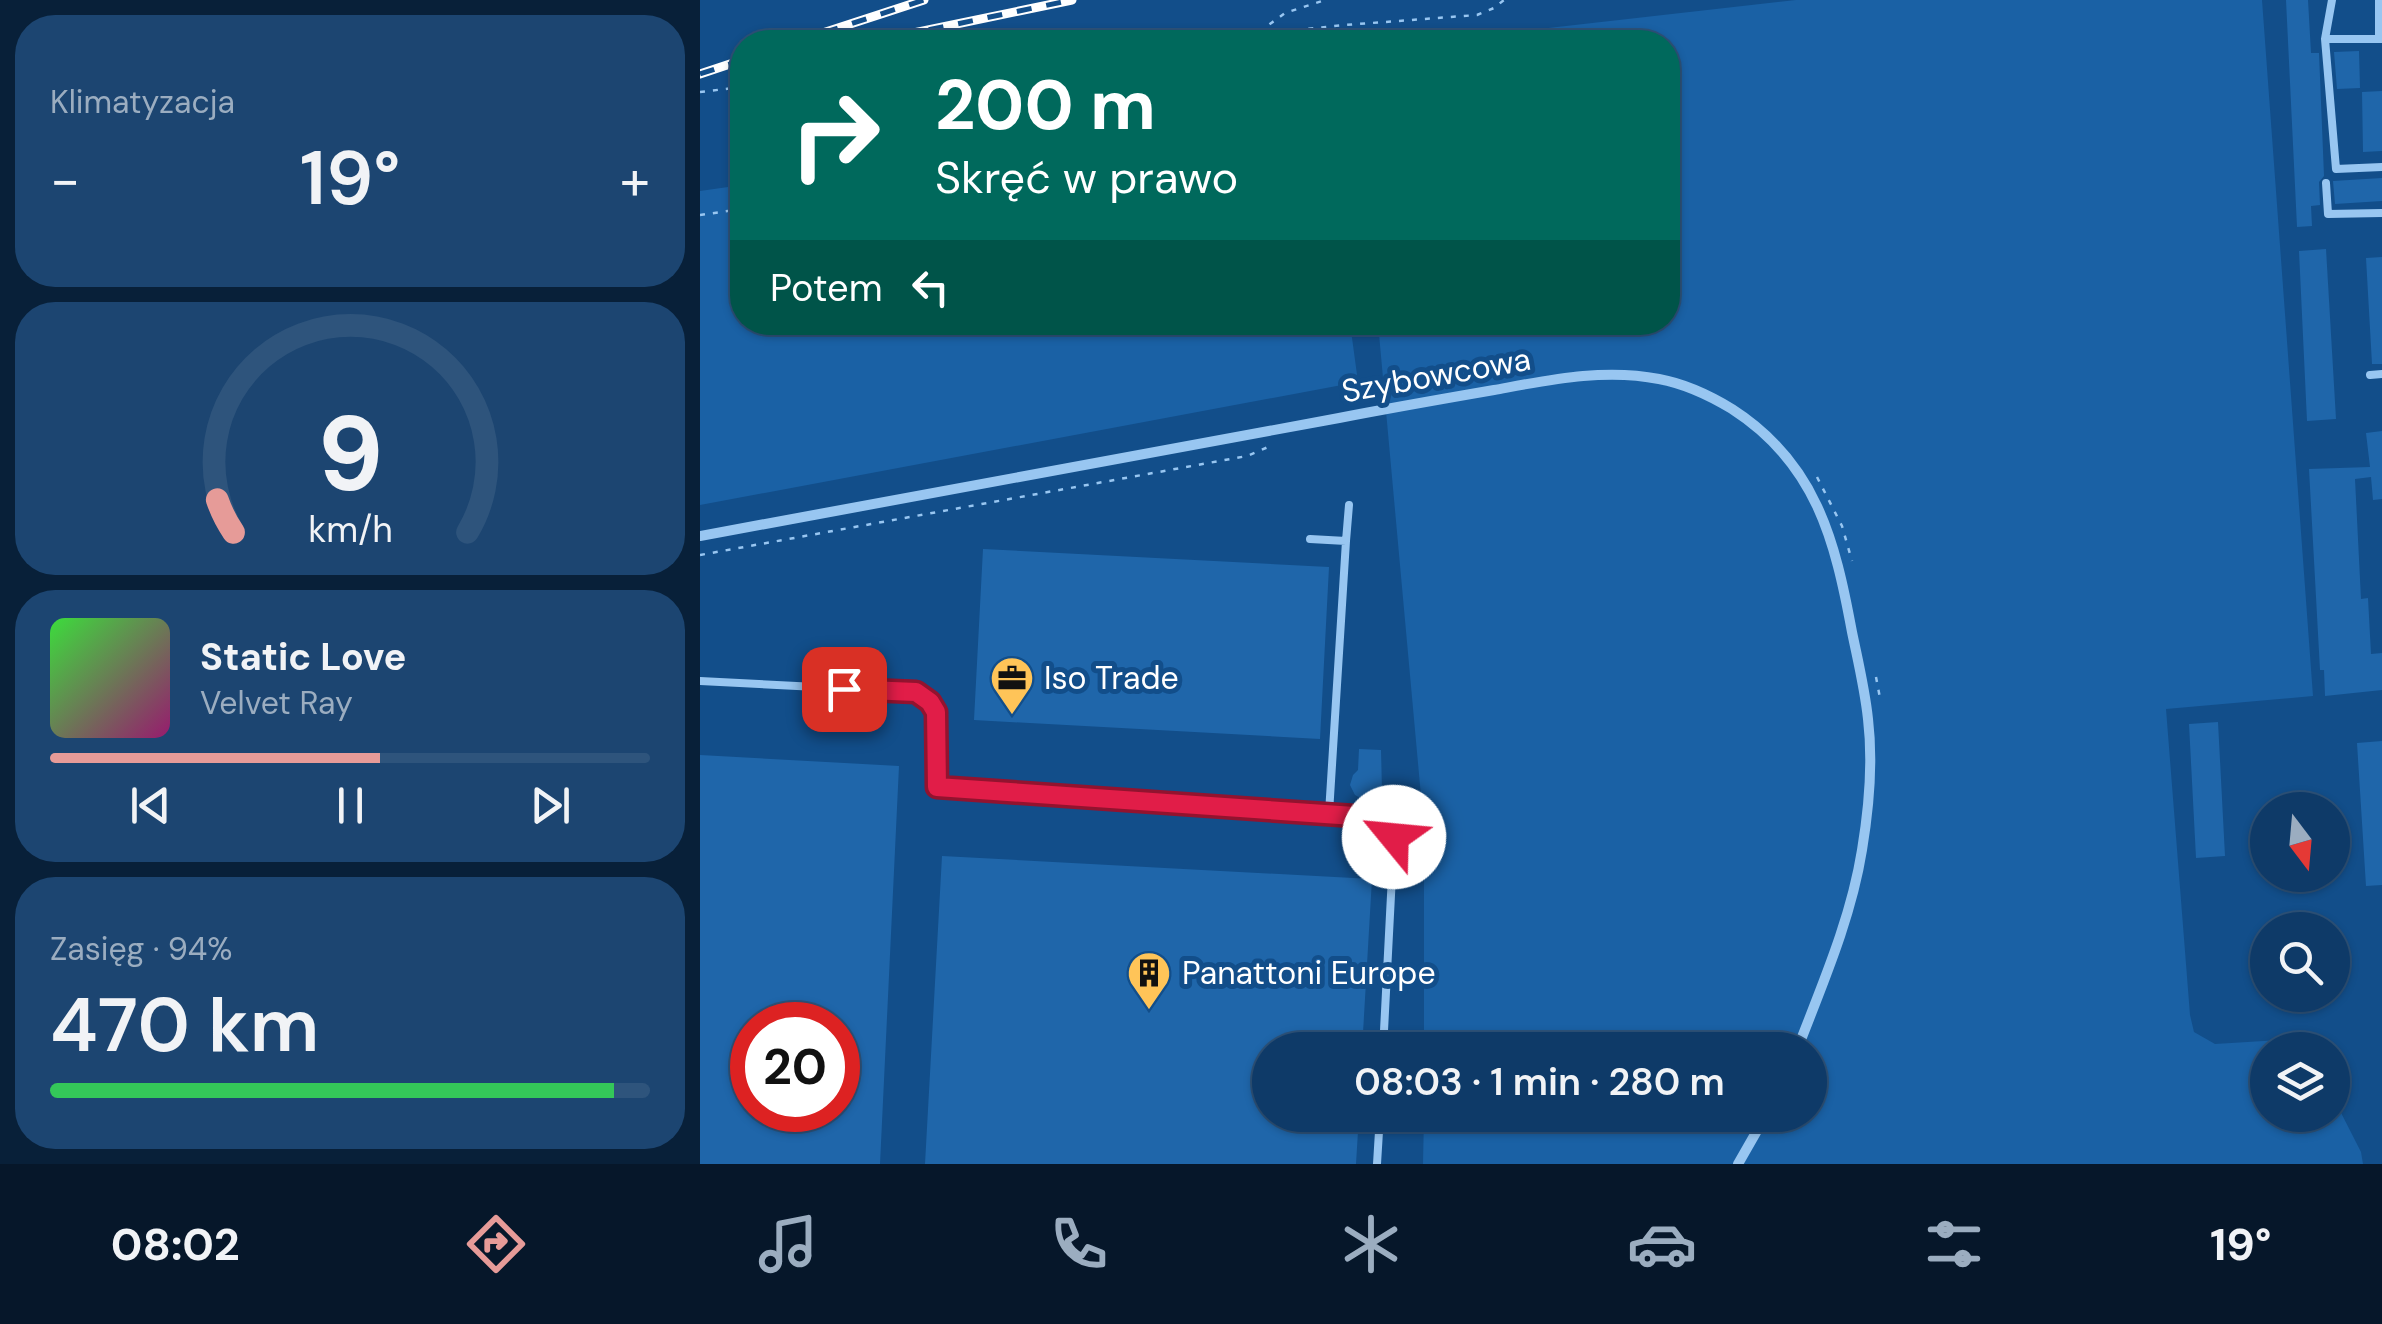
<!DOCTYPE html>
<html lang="pl">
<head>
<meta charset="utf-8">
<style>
	body { margin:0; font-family:"DM Sans",sans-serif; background:#1c4571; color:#f1f3f6; height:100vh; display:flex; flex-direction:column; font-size:38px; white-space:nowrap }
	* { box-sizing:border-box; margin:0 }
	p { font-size:32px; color:#9badc0 }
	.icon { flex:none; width:55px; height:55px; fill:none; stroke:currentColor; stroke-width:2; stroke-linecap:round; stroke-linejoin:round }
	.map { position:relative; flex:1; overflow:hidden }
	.details { display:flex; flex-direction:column; gap:15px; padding:15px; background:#082039; width:700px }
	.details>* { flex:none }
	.guide { position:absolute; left:30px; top:30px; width:950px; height:305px; border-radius:40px; box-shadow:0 2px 8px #0004,0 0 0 2px #2e547c; background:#00695c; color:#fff; overflow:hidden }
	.needle { width:65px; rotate:164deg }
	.buttons { position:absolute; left:1550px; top:792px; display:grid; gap:20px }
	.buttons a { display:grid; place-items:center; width:100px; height:100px; border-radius:50%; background:#0e3a68; box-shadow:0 2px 8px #0004,0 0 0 2px #2e547c; font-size:50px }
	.speed { position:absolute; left:30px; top:1002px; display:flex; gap:20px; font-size:50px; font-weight:700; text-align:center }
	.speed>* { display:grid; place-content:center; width:130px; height:130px; border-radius:50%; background:#0e3a68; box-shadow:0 2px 8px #0004,0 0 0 2px #2e547c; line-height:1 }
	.speed .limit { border:15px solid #d22; background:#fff; color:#111 }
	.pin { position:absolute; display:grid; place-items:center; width:85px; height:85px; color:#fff; margin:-42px; border-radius:20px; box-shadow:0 5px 15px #0006 }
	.me { position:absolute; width:110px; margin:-55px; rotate:298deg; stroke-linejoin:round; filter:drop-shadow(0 0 8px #0008) }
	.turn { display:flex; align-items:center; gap:35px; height:210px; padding:0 40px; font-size:45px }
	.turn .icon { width:130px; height:130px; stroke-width:2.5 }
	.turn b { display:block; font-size:70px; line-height:85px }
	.then { display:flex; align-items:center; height:95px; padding:0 40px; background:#0003; gap:20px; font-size:38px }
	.big { font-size:75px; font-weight:600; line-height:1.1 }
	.details .widget { flex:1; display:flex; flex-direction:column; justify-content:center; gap:15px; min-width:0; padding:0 35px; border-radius:40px; background:#1c4571 }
	.details .dial { align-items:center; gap:0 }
	.dial svg { height:260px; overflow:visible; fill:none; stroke:#2e547c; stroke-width:7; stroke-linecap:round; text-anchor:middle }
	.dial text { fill:#f1f3f6; stroke:none }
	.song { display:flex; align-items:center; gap:30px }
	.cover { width:120px; height:120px; border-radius:15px; background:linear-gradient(135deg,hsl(120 70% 55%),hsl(320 70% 35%)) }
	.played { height:10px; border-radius:5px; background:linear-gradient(90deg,#e69b98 55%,#2e547c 55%) }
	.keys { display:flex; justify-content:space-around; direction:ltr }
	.heat { display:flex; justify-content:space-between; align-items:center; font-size:55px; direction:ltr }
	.charge { height:15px; border-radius:8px; background:linear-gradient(90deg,#34c759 94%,#2e547c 0) }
	.trip { position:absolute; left:552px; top:1032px; width:575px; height:100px; border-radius:50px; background:#0e3a68; box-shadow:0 2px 8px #0004,0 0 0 2px #2e547c; font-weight:600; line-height:100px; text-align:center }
	.menu { display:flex; height:160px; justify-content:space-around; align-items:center; background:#06172a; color:#9badc0 }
	.menu .icon { width:70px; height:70px }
	.menu .selected { color:#e69b98 }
	.menu b { font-size:45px; color:#f1f3f6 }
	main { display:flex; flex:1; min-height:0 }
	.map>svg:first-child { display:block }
	.green { fill:#1a61a5 }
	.building { fill:#1f66aa; fill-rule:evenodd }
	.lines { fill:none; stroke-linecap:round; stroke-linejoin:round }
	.path { stroke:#98c6f1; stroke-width:2.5; stroke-dasharray:5 8; stroke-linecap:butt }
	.service { stroke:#98c6f1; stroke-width:8 }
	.minor { stroke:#98c6f1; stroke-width:10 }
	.rail-casing { stroke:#fff; stroke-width:9 }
	.rail { stroke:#124e8a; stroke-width:5; stroke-dasharray:15; stroke-linecap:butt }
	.route-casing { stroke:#92132f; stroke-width:25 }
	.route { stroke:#e11d48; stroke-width:18 }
	.labels { text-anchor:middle; stroke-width:10; stroke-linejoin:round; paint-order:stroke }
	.street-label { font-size:32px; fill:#fff; stroke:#124e8a }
	.poi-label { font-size:32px; fill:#fff; stroke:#124e8a; text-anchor:start }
</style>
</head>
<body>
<main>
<section class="details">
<div class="widget"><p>Klimatyzacja</p>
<div class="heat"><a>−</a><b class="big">19°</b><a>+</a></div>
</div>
<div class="widget dial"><svg viewBox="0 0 100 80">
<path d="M14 69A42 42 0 1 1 86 69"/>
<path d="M14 69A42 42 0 0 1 9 59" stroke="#e69b98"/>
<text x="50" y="56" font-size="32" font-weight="700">9</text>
<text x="50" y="72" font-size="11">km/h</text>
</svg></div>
<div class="widget">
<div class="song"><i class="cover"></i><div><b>Static Love</b><p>Velvet Ray</p></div></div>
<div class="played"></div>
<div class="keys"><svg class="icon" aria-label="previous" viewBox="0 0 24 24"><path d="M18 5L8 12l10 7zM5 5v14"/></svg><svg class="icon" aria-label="pause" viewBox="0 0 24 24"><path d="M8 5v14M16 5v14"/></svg><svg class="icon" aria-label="next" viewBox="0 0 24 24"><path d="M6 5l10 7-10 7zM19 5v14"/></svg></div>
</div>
<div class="widget"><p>Zasięg · 94%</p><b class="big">470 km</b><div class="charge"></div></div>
</section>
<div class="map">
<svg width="1682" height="1164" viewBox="0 0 1682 1164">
	<rect width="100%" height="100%" fill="#124e8a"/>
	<!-- green -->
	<path class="green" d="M1096,0H1562L1613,696L1466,709L1490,1015L1494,1032L1515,1044L1611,1038L1624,1050H1568V1115H1632L1633,1058L1635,1101L1661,1152L1663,1164H723L724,1115H1110V1050H724V829L678,323L968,322V42H725Z
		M42,185V322L650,323L658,382L0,505V191Z"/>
	<!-- building -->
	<path class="building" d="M1586,0H1608L1611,53H1619L1624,176L1619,182L1620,205L1611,206L1612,226L1597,227Z
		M1659,51L1660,88L1637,89L1634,52Z
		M1682,91V151L1663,152L1662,92Z
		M1682,178V201L1635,204L1633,181Z
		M1626,249L1636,419L1607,421L1599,251Z
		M1682,257V364H1672L1666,258Z
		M1682,431V499L1673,500L1671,477L1655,479L1661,599L1668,598L1671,654L1682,653V690L1625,696L1624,670H1620L1609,469L1670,467L1666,433Z
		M283,549L629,567L620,739L274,720Z
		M1518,722L1525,856L1496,858L1489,724Z
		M1682,741V885L1666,886L1657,743Z
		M659,749L681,750L682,790L670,800H664L655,795L650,785L653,775L658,770Z
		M0,755L199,766L180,1164H0ZM52,1025H138V1110H52Z
		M242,856L672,879L662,1050H570V1115H659L656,1164H225Z"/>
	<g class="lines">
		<!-- path -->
		<path class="path" d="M559,32L585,13L625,0
			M479,42L645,25L777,15L794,8L804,0
			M0,92L42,87
			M0,215L42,209
			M1117,477L1142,526L1152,561
			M0,555L547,456L573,445
			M1176,677L1180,698"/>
		<!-- service -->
		<path class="service" d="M1632,0L1625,39L1636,169L1682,167
			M1625,39H1682
			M1679,39V0
			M1626,183L1628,214L1682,213
			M1670,375L1682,374
			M610,539L646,541L629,813
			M646,541L649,505
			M0,681L216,692L229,702L236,712L237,787L629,813C655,816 683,811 694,837L683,1050
			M677,1164L680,1115"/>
		<!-- minor -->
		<path class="minor" d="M0,536C213,496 426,457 639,418C690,408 742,399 794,390C849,380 904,368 959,379C986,384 1009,395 1032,409C1116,463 1135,540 1152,632C1158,661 1165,690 1168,719C1173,761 1169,808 1162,850C1151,919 1122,985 1097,1050
			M1038,1164L1066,1115"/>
		<!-- rail casing -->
		<g class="rail-casing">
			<path id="rail" d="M95,42L224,0
				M170,42L372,0
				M0,74L42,60"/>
		</g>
		<!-- rail -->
		<use href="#rail" class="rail"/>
	</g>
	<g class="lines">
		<!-- route casing -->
		<g class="route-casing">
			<path id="route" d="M144,689L216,692L230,702L236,712L237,787L654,816C675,818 685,816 694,837"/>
		</g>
		<!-- route -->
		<use href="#route" class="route"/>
	</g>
	<!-- icons -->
	<defs>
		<g id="office-pin" transform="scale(2.25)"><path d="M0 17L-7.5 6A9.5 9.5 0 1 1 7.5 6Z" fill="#ffc458" stroke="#124e8a"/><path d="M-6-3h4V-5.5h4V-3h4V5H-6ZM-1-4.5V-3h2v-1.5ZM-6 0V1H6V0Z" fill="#111"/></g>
		<g id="building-pin" transform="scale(2.25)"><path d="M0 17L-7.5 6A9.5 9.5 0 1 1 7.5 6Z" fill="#ffc458" stroke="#124e8a"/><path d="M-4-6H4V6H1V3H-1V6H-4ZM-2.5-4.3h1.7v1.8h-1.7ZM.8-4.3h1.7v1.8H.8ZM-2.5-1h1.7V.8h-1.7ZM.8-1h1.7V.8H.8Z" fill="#111"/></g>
	</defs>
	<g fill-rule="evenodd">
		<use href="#office-pin" x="312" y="678"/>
		<use href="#building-pin" x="449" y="973"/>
	</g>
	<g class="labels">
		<!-- street labels -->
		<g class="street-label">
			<text transform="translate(736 375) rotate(-10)" y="11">Szybowcowa</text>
		</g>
		<!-- poi labels -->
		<g class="poi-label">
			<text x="344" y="689">Iso Trade</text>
			<text x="482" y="984">Panattoni Europe</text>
		</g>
	</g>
</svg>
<div class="buttons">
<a><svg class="needle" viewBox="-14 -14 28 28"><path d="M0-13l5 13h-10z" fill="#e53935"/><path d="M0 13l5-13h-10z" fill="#9badc0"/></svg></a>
<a><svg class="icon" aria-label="search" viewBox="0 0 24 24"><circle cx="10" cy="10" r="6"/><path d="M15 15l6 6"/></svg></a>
<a><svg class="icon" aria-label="layers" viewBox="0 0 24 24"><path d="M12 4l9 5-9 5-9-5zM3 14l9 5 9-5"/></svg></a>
</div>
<div class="speed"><div class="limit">20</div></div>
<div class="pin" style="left:144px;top:689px;background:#d93025"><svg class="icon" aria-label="arrive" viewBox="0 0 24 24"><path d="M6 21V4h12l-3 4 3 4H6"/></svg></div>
<svg class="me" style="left:694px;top:837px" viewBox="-20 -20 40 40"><circle r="19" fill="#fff"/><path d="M0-13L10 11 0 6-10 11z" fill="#e11d48"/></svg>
<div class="trip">08:03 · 1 min · 280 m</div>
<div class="guide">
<div class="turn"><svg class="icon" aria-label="right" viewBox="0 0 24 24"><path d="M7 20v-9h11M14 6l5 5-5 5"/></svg><div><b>200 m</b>Skręć w prawo</div></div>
<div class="then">Potem<svg class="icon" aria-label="left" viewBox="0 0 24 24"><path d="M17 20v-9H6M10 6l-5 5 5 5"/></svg></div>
</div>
</div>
</main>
<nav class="menu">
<b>08:02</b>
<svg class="icon selected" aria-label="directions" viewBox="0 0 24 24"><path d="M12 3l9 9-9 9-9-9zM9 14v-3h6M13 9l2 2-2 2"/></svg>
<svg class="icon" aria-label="music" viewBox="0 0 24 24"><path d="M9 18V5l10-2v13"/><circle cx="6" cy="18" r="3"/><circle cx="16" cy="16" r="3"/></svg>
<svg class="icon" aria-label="phone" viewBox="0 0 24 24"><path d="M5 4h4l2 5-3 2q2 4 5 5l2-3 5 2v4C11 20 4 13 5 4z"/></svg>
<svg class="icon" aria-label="climate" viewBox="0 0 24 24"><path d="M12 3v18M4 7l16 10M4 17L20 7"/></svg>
<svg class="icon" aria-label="car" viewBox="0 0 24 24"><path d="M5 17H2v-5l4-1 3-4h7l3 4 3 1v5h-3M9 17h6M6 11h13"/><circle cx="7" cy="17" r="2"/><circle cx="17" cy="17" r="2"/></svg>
<svg class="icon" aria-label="filters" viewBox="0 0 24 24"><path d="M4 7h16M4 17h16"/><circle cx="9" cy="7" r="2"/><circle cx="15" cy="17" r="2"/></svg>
<b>19°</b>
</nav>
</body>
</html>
